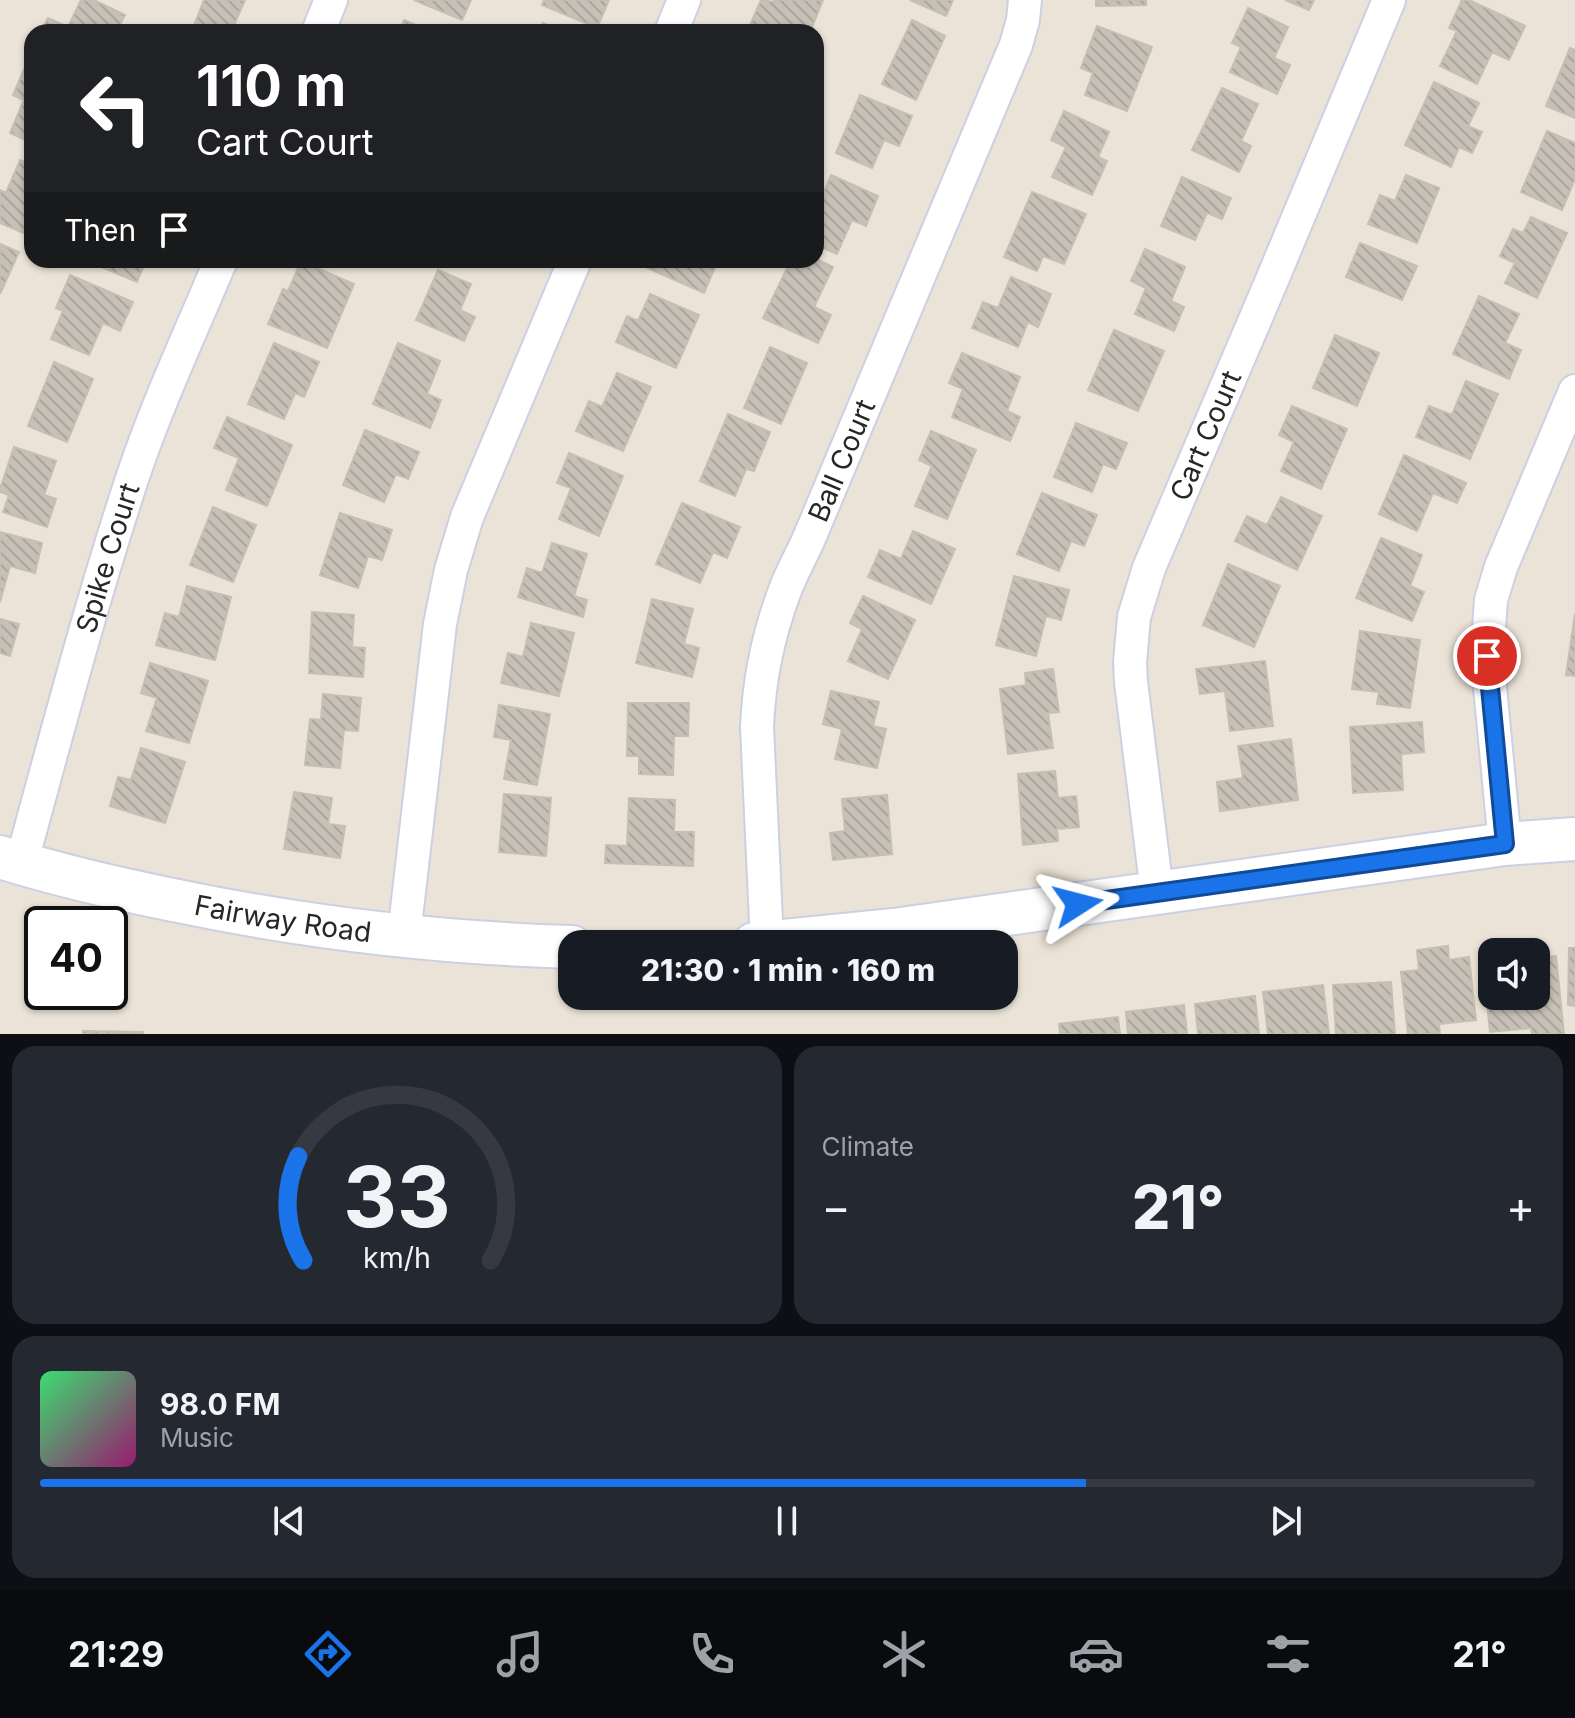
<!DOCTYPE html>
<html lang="en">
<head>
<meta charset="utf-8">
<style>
	body { margin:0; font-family:Inter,sans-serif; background:#242831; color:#f1f3f6; height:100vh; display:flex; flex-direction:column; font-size:30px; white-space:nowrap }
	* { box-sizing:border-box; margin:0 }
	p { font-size:26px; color:#9ea1a6 }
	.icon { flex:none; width:44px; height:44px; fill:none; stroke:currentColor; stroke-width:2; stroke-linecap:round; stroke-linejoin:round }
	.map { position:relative; height:1034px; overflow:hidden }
	.panel { display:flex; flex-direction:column; gap:12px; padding:12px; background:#0d0f14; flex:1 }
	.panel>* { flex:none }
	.hud { position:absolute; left:24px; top:24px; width:800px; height:244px; border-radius:24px; box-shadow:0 2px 6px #0004; background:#202124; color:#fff; overflow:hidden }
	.tools { position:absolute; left:1478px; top:938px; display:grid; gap:16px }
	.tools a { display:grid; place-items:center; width:72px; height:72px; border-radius:16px; background:#171b24; box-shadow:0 2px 6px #0004; font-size:40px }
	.speed { position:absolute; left:24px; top:906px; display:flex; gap:16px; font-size:40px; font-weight:700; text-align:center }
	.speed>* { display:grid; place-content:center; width:104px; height:104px; border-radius:50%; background:#171b24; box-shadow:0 2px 6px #0004; line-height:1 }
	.speed .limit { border:4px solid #111; border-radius:12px; background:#fff; color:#111 }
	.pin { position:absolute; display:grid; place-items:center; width:68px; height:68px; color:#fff; margin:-34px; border:4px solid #fff; border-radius:50%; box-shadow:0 2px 8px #0007 }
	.me { position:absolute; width:88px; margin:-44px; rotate:81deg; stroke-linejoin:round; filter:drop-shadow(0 0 6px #0008) }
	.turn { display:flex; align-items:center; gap:28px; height:168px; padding:0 40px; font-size:36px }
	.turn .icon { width:104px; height:104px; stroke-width:2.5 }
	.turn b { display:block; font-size:56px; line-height:68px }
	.then { display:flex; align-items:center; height:76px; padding:0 40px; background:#0003; gap:16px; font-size:30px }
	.big { font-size:60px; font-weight:800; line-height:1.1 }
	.panel .tile { flex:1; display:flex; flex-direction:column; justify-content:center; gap:12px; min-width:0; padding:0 28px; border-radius:24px; background:#242831 }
	.panel .dial { align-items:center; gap:0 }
	.dial svg { height:208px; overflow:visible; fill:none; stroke:#363941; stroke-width:7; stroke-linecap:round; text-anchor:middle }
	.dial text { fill:#f1f3f6; stroke:none }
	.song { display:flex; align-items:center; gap:24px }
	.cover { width:96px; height:96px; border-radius:12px; background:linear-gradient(135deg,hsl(140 70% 55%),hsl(320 70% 35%)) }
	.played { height:8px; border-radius:4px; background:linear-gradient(90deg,#1a73e8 70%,#363941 70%) }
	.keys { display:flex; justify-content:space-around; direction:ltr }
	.heat { display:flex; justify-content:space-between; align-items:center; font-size:44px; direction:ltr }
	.panel .tiles { flex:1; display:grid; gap:12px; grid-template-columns:1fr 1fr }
	.tile:last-child { grid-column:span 2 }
	.trip { position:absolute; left:558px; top:930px; width:460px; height:80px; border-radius:24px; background:#171b24; box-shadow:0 2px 6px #0004; font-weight:800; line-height:80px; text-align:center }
	.tab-bar { display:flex; height:128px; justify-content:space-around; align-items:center; background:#090b0e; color:#9ea1a6 }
	.tab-bar .icon { width:56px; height:56px }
	.tab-bar .on { color:#1a73e8 }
	.tab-bar b { font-size:36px; color:#f1f3f6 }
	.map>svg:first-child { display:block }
	.building { fill:url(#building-back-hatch); stroke:#c6bfb1; stroke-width:2 }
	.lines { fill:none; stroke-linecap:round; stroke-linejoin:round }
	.minor-casing { stroke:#ccd0e2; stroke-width:36 }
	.tertiary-casing { stroke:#ccd0e2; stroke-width:46 }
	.minor { stroke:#fff; stroke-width:32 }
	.tertiary { stroke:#fff; stroke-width:42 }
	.route-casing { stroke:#114b97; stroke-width:20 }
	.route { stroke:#1a73e8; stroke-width:14 }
	.labels { text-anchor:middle; stroke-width:6; stroke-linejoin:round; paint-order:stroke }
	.street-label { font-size:28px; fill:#272727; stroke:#fff }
</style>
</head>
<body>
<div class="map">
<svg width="1575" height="1034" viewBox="0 0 1575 1034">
	<defs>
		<pattern id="building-back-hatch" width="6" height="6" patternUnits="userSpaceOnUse" patternTransform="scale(2)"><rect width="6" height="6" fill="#c6c0b7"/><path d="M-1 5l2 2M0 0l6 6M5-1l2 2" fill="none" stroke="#aaa59d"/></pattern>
	</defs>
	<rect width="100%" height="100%" fill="#ebe3d7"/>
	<!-- building -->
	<path class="building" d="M81,0H94L125,15L116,32H41L48,18L68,27Z
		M204,0H245L231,32H217L195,23Z
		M414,0H471L462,20Z
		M544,0H609L597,28L542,5Z
		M761,0L774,2V0H823L810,32H767L750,25Z
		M910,0H953L946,16Z
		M1096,0H1146V5L1096,6Z
		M1285,0H1314L1309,10Z
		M1462,0H1469L1525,26L1509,60L1492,52L1477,84L1440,66L1457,31L1449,28Z
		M1248,8L1288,27L1274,58L1290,65L1277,94L1230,72L1241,47L1232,43Z
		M404,20L432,32H399Z
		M912,20L945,36L916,100L882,84Z
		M543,23L564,32H539Z
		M1097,26L1152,47L1127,111L1085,95L1093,73L1081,68Z
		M1570,48L1575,50V118L1546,106Z
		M26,65L32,67V143L10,133L24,100L13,95Z
		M1434,82L1479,103L1468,126L1482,132L1472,153L1459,147L1451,167L1405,145Z
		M1222,88L1258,104L1241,141L1251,146L1239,172L1192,150Z
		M860,95L912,116L899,146L884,140L872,168L836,153Z
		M1064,111L1109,132L1098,157L1107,161L1092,195L1052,177L1066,147L1051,140Z
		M1547,131L1575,143V179L1562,210L1521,192Z
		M20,160L32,165V227L28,235L0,223V190L6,193Z
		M831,175L878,196L866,226L852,220L837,254L816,245V211Z
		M1406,175L1439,188L1417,243L1368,224L1380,195L1395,201Z
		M1182,177L1231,198L1222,219L1207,213L1195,240L1161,226Z
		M1032,192L1086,214L1064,264L1043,256L1037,271L1004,257Z
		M1531,217L1567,233L1537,298L1505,283L1515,263L1500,256L1513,229L1523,233Z
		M1360,243L1417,266L1402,300L1346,277Z
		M0,244L19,252L0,294Z
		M1145,249L1185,267L1171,301L1184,307L1174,331L1135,314L1146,288L1131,281Z
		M816,259L833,267L814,307L831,315L818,343L763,318L791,260Z
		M89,260H146L137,282L89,262Z
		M648,260H718L704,293L645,267Z
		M301,261L354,284L327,348L268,324L283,289L288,291Z
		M438,270L471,284L460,310L475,317L464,341L416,320Z
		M70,275L133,302L120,331L103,323L89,355L51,339L63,311L56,308Z
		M1011,277L1051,294L1038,327L1028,322L1018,347L972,328L983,302L998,308Z
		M650,294L699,315L676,368L616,342L627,316L638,321Z
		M1479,296L1519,314L1505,343L1521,350L1509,379L1453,354Z
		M1114,330L1164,351L1138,411L1088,390Z
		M1335,335L1379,353L1357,406L1313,388Z
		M274,343L319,362L304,397L295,393L284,419L248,404Z
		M398,343L440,361L427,394L441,400L430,428L373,404Z
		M770,347L807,363L781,424L744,408Z
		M962,353L1020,377L1007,411L1020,417L1010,441L952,417L963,389L949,383Z
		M54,362L93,379L67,442L28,426Z
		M617,373L651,387L623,451L576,431L589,401L602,407Z
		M1466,381L1498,394L1470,459L1416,437L1429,406L1452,415Z
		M1292,406L1347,429L1321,489L1281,471L1294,442L1279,435Z
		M728,414L770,432L754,471L746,469L735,496L700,481Z
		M227,417L292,445L267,506L226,490L239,458L214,448Z
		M1076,423L1127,443L1116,469L1103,464L1092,492L1054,477Z
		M365,430L419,452L408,479L396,474L384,502L343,485Z
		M931,431L976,450L947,519L915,506L932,466L919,460Z
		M14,447L56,461L44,495L56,499L47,527L3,512L9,495L0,492V489Z
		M569,453L623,476L599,536L559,519L571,488L557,483Z
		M1404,455L1466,483L1457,503L1433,493L1417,531L1379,514Z
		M1042,493L1097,515L1084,546L1071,541L1059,571L1017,554Z
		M1281,497L1322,516L1297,570L1235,541L1247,516L1267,525Z
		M682,503L740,527L727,558L713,552L700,583L656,564Z
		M213,507L256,525L233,582L190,565Z
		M340,513L392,530L382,560L368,556L358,588L320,575Z
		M913,531L955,549L931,604L868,577L880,550L901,559Z
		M0,532L42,543L35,573L10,566L0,602Z
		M1381,538L1422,555L1410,586L1424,592L1412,621L1356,598Z
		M552,543L587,554L574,596L587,600L583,617L518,597L527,568L542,573Z
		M1228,564L1280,586L1254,647L1203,625Z
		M1014,576L1069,590L1061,620L1046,616L1036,656L996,645Z
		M187,586L231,597L215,660L156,645L165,613L179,617Z
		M863,596L915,620L888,679L848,661L862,629L850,623Z
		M652,599L693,609L684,644L699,648L692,677L636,663Z
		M312,612L354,615L352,647L365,648L363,677L309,673Z
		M1575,614V676L1566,675Z
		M0,619L19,624L10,656L0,653Z
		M531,623L574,633L559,696L501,683L508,653L523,657Z
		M1360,631L1420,640L1410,708L1377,704L1379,692L1352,689Z
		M1265,661L1273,726L1230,731L1225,691L1200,694L1196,669Z
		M150,663L208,681L189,743L146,731L157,698L141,693Z
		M1053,669L1059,712L1048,713L1053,748L1008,754L1000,689L1026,685L1025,673Z
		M831,691L879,702L873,726L886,729L877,768L835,759L842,729L823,724Z
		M323,694L361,698L358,731L344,730L340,768L305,765L310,719L321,720Z
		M628,703H689L688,736H674L673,775L639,774V756H627Z
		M499,705L550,714L537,785L504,779L511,740L494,737Z
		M1422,722L1424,752L1401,754L1403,790L1353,793L1350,727Z
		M1291,739L1298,800L1220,811L1217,782L1243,778L1238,746Z
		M141,748L185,762L165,823L110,806L118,777L131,780Z
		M1055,771L1058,798L1076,796L1079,827L1057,829L1058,841L1023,845L1018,774Z
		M294,792L332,798L328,824L345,826L340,858L284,849Z
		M504,794L551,798L546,856L499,852Z
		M887,795L892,854L833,860L830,833L845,831L842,799Z
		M629,798L675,800L674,832H694L693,866L605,863L606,845L627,846Z
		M1448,946L1449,960L1469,957L1476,1020L1439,1024L1440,1034H1408L1401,972L1419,970L1417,950Z
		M1569,948H1575V1006L1568,1005Z
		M1556,956L1564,1034H1532L1531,1028L1490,1032L1483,964L1492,963V996H1536V959Z
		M1391,982L1395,1034H1336L1333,985Z
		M1323,985L1329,1034H1268L1263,992Z
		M1255,996L1259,1034H1198L1195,1004Z
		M1184,1005L1187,1034H1128L1126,1012Z
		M1118,1017L1120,1034H1060L1059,1024Z
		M83,1031L143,1032V1034H83Z"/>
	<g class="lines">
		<!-- minor casing -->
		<g class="minor-casing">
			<g id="minor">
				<path d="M318,32L331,0"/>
				<path d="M671,32L684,0"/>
				<path d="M1505,844L1487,656L1491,600L1501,567L1575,391"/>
				<path id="s1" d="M21,864C56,737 89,610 130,485C155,408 190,334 221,260"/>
				<path id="s2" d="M1157,892L1131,682L1130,662L1134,617L1149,568L1272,280L1389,0"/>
				<path d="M404,935L440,624L451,570L467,517L575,260"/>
				<path id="s3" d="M767,943L757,727C759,680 768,636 784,593C791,573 802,555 810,536L1016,45L1023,20L1025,0"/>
			</g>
		</g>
		<!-- tertiary casing -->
		<g class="tertiary-casing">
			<g id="tertiary">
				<path id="s4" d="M0,857C58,875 118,889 178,901C308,928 439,943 572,947"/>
				<path d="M754,944L894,930L1505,844L1575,839"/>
			</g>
		</g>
		<!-- minor -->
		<use href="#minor" class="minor"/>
		<!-- tertiary -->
		<use href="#tertiary" class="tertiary"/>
	</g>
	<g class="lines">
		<!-- route casing -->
		<g class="route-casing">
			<path id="route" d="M1078,904L1505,844L1487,656"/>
		</g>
		<!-- route -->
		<use href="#route" class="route"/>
	</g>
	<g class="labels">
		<!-- street labels -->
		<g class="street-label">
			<text dy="10" stroke="none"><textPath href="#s2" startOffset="472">Cart Court</textPath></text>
			<text dy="10" stroke="none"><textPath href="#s3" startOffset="498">Ball Court</textPath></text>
			<text dy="10" stroke="none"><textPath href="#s1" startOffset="318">Spike Court</textPath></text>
			<text dy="10" stroke="none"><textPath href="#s4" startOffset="290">Fairway Road</textPath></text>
		</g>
	</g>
</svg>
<div class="tools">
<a><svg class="icon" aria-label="sound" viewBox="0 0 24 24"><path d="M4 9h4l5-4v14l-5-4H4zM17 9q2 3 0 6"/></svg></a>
</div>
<div class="speed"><div class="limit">40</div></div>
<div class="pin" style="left:1487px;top:656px;background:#d93025"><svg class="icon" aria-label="arrive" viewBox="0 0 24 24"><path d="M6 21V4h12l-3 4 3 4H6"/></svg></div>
<svg class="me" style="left:1078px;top:904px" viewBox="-20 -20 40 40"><path d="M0-17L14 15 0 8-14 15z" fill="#1a73e8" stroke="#fff" stroke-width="4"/></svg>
<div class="trip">21:30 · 1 min · 160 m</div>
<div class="hud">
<div class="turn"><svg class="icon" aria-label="left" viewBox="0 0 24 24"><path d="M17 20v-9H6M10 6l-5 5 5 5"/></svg><div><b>110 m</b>Cart Court</div></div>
<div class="then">Then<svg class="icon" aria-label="arrive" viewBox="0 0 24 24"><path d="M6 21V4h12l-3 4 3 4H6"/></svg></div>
</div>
</div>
<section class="panel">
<div class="tiles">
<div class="tile dial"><svg viewBox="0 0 100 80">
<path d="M14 69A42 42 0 1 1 86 69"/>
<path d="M14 69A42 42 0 0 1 12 29" stroke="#1a73e8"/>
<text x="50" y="56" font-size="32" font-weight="700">33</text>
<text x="50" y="72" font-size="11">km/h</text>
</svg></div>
<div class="tile"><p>Climate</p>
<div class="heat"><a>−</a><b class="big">21°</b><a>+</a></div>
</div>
<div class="tile">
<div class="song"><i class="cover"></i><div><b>98.0 FM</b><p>Music</p></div></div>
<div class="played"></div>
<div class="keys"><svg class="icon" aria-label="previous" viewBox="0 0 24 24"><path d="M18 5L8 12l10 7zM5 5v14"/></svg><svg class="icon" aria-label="pause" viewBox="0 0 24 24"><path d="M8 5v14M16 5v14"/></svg><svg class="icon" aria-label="next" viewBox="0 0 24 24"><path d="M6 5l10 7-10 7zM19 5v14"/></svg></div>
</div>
</div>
</section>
<nav class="tab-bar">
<b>21:29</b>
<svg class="icon on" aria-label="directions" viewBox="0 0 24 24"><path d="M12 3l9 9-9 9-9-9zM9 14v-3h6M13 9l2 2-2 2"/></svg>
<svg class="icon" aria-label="music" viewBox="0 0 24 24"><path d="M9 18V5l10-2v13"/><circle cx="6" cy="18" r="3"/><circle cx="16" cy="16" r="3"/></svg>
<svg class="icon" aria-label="phone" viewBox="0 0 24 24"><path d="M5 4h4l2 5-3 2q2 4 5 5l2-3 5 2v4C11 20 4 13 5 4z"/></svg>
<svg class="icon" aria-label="climate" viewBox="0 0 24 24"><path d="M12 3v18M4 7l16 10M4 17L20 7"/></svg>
<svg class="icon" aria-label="car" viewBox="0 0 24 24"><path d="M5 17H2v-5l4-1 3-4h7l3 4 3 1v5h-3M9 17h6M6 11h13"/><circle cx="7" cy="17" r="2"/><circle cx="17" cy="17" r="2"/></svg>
<svg class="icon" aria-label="filters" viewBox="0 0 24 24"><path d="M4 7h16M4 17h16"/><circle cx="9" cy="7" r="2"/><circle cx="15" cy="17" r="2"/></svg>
<b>21°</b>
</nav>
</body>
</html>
